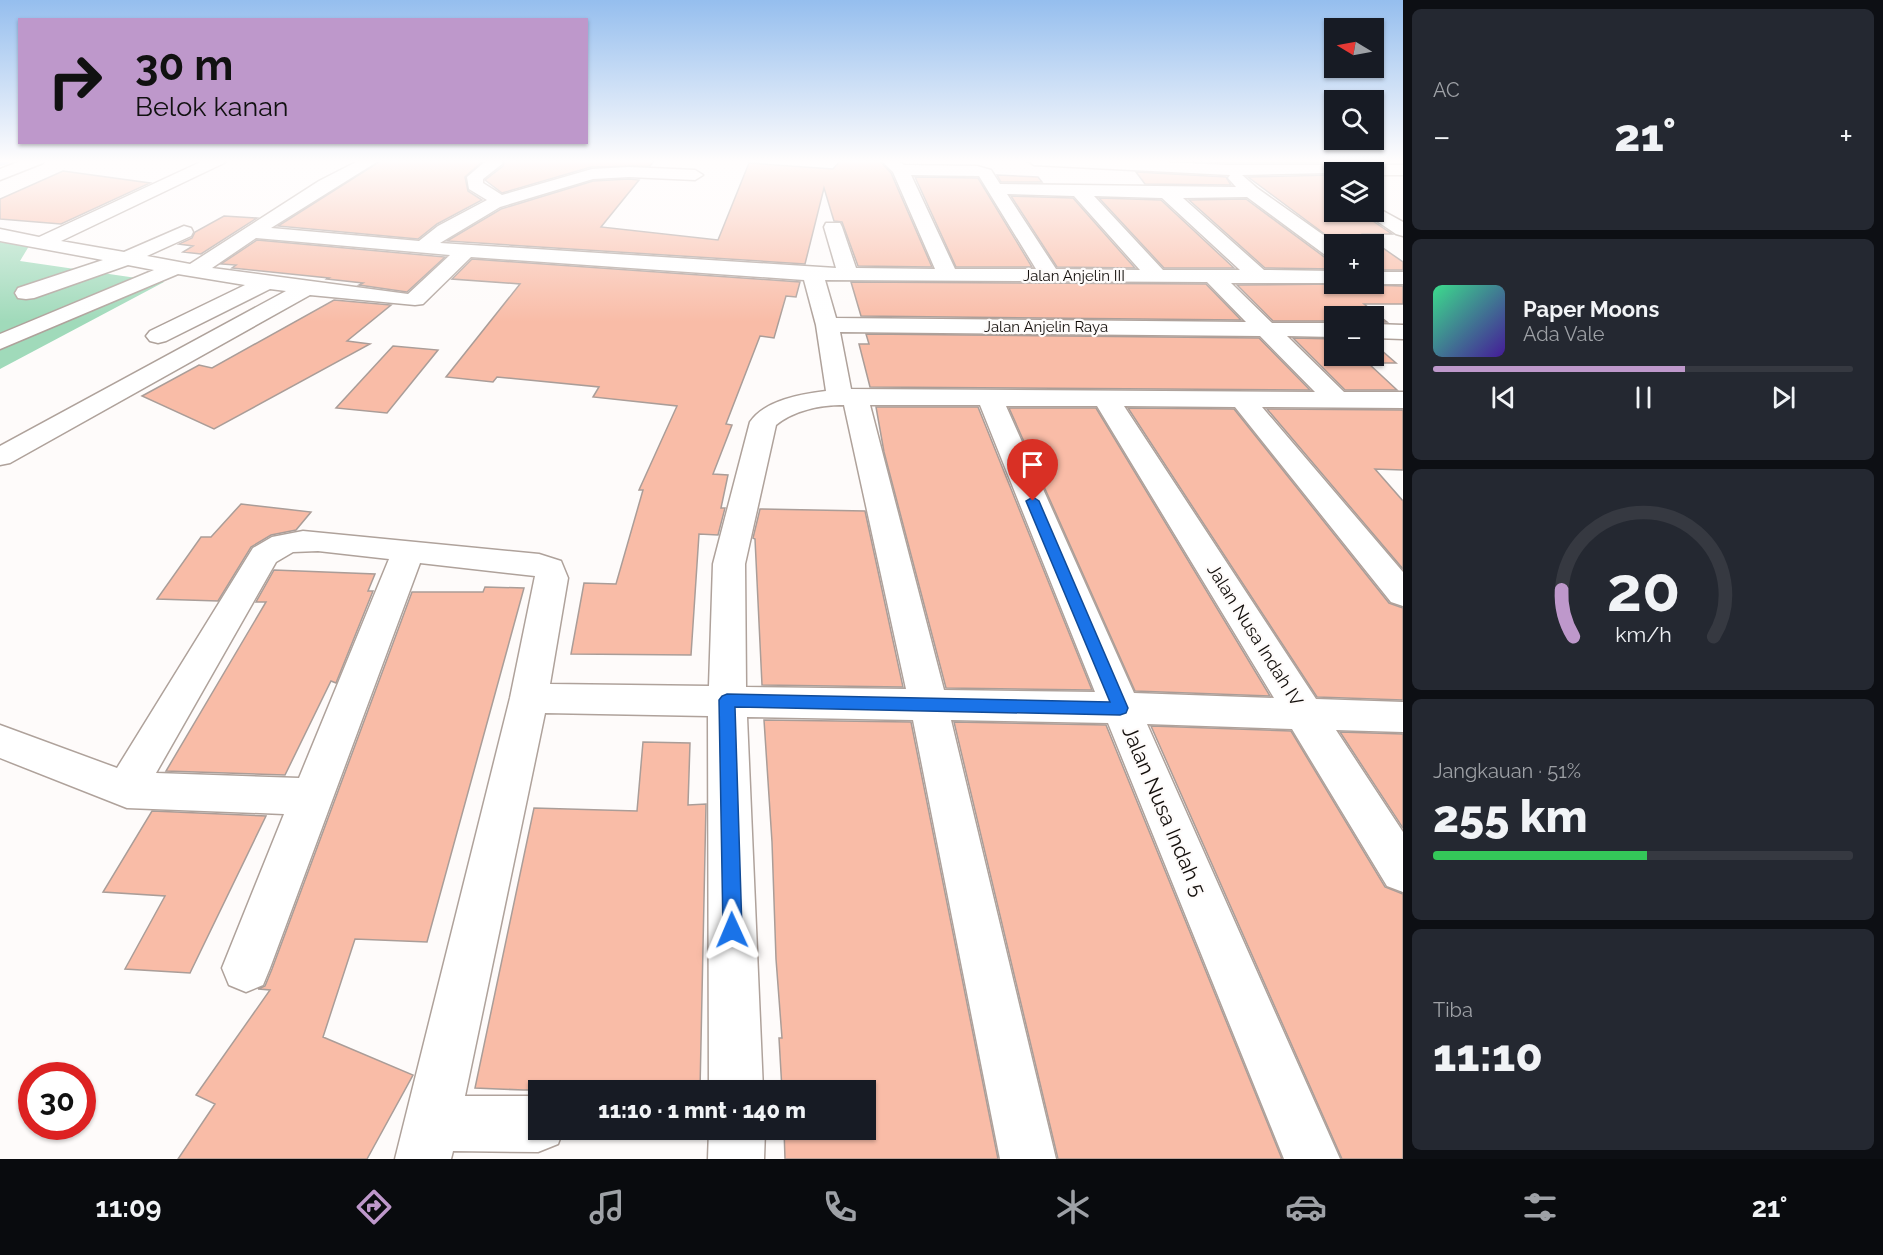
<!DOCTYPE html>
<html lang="id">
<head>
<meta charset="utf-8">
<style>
	body { margin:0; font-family:Raleway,sans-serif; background:#242831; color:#f1f3f6; height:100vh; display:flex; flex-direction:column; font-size:22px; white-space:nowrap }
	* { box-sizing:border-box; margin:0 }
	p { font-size:20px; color:#9ea1a6 }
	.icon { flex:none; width:33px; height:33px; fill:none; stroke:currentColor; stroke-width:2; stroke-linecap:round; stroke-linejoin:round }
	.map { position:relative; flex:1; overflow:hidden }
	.panel { display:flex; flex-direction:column; gap:9px; padding:9px; background:#0d0f14; width:480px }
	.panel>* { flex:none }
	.top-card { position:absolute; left:18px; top:18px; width:570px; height:126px; border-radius:0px; box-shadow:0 2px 4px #0004; background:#be98cb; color:#111; overflow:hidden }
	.needle { width:39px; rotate:280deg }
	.fabs { position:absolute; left:1324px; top:18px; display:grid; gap:12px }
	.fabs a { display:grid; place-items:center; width:60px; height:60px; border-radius:0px; background:#171b24; box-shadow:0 2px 4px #0004; font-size:30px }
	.speed { position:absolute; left:18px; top:1062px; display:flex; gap:12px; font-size:30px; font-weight:700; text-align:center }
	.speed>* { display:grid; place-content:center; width:78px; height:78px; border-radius:50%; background:#171b24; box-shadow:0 2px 4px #0004; line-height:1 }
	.speed .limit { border:9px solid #d22; background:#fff; color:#111 }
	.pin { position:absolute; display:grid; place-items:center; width:51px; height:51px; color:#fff; margin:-62px -26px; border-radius:50% 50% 50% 0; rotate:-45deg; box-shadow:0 0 6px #0007 }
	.pin .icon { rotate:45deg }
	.me { position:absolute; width:66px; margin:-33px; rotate:359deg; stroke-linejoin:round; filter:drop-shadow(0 0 4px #0008) }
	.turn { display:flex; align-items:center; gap:21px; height:126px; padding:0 18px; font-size:27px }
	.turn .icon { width:78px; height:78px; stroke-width:2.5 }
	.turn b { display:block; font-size:42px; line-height:51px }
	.big { font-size:45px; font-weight:800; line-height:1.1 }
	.panel .card { flex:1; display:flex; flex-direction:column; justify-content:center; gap:9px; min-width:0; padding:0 21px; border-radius:9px; background:#242831 }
	.panel .dial { align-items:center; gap:0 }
	.dial svg { height:156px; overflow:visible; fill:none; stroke:#363941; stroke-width:7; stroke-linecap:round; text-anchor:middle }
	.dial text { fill:#f1f3f6; stroke:none }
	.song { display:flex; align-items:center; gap:18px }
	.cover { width:72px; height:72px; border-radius:9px; background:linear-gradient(135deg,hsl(150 70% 55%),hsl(260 70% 35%)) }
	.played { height:6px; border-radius:3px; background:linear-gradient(90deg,#be98cb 60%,#363941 60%) }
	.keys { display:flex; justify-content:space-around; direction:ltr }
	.heat { display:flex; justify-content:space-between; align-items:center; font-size:33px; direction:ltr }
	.charge { height:9px; border-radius:4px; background:linear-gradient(90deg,#34c759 51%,#363941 0) }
	.trip { position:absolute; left:528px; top:1080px; width:348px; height:60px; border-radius:0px; background:#171b24; box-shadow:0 2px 4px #0004; font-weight:800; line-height:60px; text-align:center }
	.menu { display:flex; height:96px; justify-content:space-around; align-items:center; background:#090b0e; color:#9ea1a6 }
	.menu .icon { width:42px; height:42px }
	.menu .current { color:#be98cb }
	.menu b { font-size:27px; color:#f1f3f6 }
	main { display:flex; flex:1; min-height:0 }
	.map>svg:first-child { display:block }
	.green { fill:#a0daba }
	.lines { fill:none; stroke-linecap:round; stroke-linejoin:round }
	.canal { fill:#b8cef6; fill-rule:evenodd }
	.building { fill:#f9bca7; stroke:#aa9d98; stroke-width:1.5 }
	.minor-casing { stroke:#afa29b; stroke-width:3 }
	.minor { fill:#fff; fill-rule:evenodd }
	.route { fill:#1a73e8; stroke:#114b97; stroke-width:1.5 }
	.labels { text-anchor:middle; stroke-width:4.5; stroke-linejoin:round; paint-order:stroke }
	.far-street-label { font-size:15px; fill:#130f0c; stroke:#fefbfa }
	.street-label { font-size:18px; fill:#130f0c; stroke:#fefbfa }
	.near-street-label { font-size:21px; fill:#130f0c; stroke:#fefbfa }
</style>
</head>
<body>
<main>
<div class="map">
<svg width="1403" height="1159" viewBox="0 0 1403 1159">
	<rect width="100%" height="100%" fill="#fefbfa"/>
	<!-- green -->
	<path class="green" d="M0,242L29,246L20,261L164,282L0,369Z"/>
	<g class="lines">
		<!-- canal -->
		<path class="canal" d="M0,160H11L8,164L0,166Z"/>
	</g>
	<!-- building -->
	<path class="building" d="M382,160H484L465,177L468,191L482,200L437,224L418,239L278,226Z
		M505,160H655L650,166L591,167L502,193L485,180L503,166Z
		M841,160H879L891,173L932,267L858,266L842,222L834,221L824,188L805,264L447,241L501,209L593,181L629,179L639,180L601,227L718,240L749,163L833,169Z
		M1170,160H1339L1344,163H1227Z
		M63,171L150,183L61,224L0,219V199Z
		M1136,172L1226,177L1231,185L1145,184Z
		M997,175L1038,177L1042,182H1001Z
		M1335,175V212H1363L1367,217L1392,234H1363L1403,262V270H1374V244H1338L1248,177Z
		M915,177L978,178L1032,267H956Z
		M1011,196L1073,198L1135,268L1057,267Z
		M1099,198L1161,200L1234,268H1164Z
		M1246,199L1327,259L1335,261V269L1265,268L1189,200Z
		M224,216L257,218L201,254L183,252L193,246L179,244L192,238L195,232Z
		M257,240L445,257L407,292L359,285L363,283L327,279L329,278L232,268L236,265L221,264Z
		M472,259L800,282L796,297L786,296L774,338L760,336L726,424L732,425L713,474L728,475L721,508H725L718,535L699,534L691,655L571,654L584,583L616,584L643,490H639L677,406L593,397L599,387L497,377L493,382L446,377L520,284L452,279Z
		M851,282L1206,284L1241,320L861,316Z
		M1337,284L1403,286V304H1364L1387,322H1374V316H1335V321H1273L1237,285Z
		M334,300L391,305L347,341L370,344L214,429L142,396L199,365L212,368Z
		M866,334L1259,338L1310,390L870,387L859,344H869Z
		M1293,338L1335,339V356H1374V344L1396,363H1368L1397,390H1345Z
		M393,346L438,350L387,413L336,408Z
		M876,407H978L1092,690L946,688L884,452Z
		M1009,408H1096L1270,696L1135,691Z
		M1128,408L1234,409L1389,603L1403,608V700L1317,697Z
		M1267,409L1403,410V470L1375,469L1403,501V569Z
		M241,504L311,512L296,530L271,535L251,547L218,601L157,599L201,537H211Z
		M760,509L865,511L903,687L762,685L755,539L753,538Z
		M274,570L375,574L368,591H373L336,683L331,681L285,775L166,771L266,602H256Z
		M485,587L524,588L427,942L355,939L323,1037L413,1075L367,1159H178L215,1104L196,1095L270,990L258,989L265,986L272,969L412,592H483Z
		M764,720L911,722L998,1159H785L784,1130H866V1090H782L779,1038H782L776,959L772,842Z
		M954,722L1106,725L1282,1159H1058Z
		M1151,726L1291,731L1385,887L1403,894V1159H1342Z
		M1340,732L1403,734V828Z
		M643,742L690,743L688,805L706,804L700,1090H523L475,1088L534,808L637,811Z
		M152,811L266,816L190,973L125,969L165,896L103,892Z"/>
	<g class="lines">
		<!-- minor casing -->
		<g class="minor-casing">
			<path id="minor" d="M23,160H45L43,163L0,180V169Z
				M205,160H226L224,163L61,241L124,252L184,226L191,228L193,232L191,236L147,256L190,264L319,181L360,160H380L271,228L419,241L438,226L487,200L469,189L467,177L487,160H503L502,164L483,179V183L502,195L592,169L629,167L695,170L703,175L695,180L629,177L593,179L500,207L440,243L836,268L824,227L826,223H840L842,227L856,268L935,269L893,172L881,160H898L904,165L977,166L991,170L1000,184L1236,187L1228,178L1230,175L1034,165L1026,160H1126L1227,165H1403V175H1374V172L1242,175L1257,188L1336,244L1335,259L1328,257L1247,197L1183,198L1264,270L1335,271V283H1231L1272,323H1335V337L1287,336L1344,392H1403V408L1262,407L1403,572V606L1391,602L1235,407L1124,406L1316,699L1403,702V732L1336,730L1403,832V892L1387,886L1292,729L1147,724L1340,1159H1284L1108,723L951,720L1056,1159H1000L913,720L747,717L763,1090H709L708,716L545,713L465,1096H538V1130H563L558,1144L538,1152L453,1151L451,1159H395L510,698L535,576L420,563L270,968L263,985L246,992L229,985L222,968L284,814L127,808L0,758V725L117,768L253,548L272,537L303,531L539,554L561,561L568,578L550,684L709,686L713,564L750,422C765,400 801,394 826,391L816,325L804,280L471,257L423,304L415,305L310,295L10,463L0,465V446L286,291L270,289L166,341L158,343L150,341L146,336L150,331L245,285L178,274L0,349V334L154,270L128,265L34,298L26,299L18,298L15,293L18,288L103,260L0,241V229L39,237ZM911,175L979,176L1036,269H955ZM1007,194L1074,196L1140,270L1056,269ZM1094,196L1162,198L1240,270H1163ZM256,238L450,255L408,294L212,268ZM825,280L1207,282L1246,322L836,318ZM840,332L1260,336L1315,392L851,389ZM844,405L906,689L746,687L745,564L776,425C795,410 820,405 844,405ZM870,405H980L1095,692L944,690ZM1006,406H1097L1274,698L1134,693ZM318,551L389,559L299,778L156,773L276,562L293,552Z
				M1374,206L1403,222V236L1396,234L1368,215L1365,212H1374Z
				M1374,272H1403V284H1371H1374Z
				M1374,324L1403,325V339L1374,338Z
				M709,1130H765L764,1159H708Z"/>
		</g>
		<!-- minor -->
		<use href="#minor" class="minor"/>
	</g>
	<!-- sky -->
	<linearGradient id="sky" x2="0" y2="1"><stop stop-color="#95beee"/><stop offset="0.5" stop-color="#fffdfd"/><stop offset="1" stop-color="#fffdfd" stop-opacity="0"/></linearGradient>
	<rect width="1403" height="322" fill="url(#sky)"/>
	<!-- route -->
	<path class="route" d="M1033,497L1039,501L1128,708L1126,713L1120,715L735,707L742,930L739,937L732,940L726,937L723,930L719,700L722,696L727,694L1110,702L1026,501Z"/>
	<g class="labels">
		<!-- far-street labels -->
		<g class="far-street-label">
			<text x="1074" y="281">Jalan Anjelin III</text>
			<text x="1046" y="332">Jalan Anjelin Raya</text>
		</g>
		<!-- street labels -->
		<g class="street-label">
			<text transform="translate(1255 635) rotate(58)" y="6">Jalan Nusa Indah IV</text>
		</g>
		<!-- near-street labels -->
		<g class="near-street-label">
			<text transform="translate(1164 811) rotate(67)" y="7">Jalan Nusa Indah 5</text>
		</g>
	</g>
</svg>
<div class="fabs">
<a><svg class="needle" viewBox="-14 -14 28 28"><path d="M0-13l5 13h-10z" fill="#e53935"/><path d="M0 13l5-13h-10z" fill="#9ea1a6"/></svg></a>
<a><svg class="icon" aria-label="search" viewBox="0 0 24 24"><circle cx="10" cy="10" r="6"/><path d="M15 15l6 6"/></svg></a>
<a><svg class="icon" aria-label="layers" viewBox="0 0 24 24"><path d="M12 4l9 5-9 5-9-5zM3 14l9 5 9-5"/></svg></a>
<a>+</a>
<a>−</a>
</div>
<div class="speed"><div class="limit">30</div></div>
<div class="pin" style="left:1033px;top:501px;background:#d93025"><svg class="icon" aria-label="arrive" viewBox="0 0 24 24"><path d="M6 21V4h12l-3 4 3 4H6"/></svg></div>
<svg class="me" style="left:732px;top:930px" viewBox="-20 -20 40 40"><path d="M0-17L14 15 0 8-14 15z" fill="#1a73e8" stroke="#fff" stroke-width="4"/></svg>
<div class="trip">11:10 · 1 mnt · 140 m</div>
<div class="top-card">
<div class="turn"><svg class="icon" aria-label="right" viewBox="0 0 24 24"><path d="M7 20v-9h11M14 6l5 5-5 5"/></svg><div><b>30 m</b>Belok kanan</div></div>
</div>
</div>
<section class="panel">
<div class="card"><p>AC</p>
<div class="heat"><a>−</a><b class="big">21°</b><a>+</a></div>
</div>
<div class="card">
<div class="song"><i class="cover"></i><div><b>Paper Moons</b><p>Ada Vale</p></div></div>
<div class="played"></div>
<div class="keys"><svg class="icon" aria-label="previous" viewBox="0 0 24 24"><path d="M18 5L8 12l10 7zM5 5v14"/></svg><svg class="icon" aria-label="pause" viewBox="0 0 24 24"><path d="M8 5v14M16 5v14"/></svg><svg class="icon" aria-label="next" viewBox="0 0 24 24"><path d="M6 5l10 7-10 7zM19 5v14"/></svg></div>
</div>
<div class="card dial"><svg viewBox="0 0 100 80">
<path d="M14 69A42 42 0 1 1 86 69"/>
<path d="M14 69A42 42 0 0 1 8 45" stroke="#be98cb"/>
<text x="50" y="56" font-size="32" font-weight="700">20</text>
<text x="50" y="72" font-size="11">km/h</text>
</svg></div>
<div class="card"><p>Jangkauan · 51%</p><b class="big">255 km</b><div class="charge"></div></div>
<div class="card"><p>Tiba</p><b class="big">11:10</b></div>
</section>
</main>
<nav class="menu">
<b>11:09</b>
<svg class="icon current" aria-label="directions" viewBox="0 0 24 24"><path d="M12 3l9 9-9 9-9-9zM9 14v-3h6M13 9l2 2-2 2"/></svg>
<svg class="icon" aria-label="music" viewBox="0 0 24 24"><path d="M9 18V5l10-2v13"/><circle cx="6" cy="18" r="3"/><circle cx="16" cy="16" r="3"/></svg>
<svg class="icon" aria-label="phone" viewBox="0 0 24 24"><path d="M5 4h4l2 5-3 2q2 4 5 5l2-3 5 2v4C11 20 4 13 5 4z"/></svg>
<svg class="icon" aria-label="climate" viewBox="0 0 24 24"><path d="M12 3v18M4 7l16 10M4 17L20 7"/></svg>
<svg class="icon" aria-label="car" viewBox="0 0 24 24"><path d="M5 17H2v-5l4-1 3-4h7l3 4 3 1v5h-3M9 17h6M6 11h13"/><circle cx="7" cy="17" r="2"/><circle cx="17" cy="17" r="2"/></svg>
<svg class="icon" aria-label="filters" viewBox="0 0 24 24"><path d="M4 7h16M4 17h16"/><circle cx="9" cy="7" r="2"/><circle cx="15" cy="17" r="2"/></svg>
<b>21°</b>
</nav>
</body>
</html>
